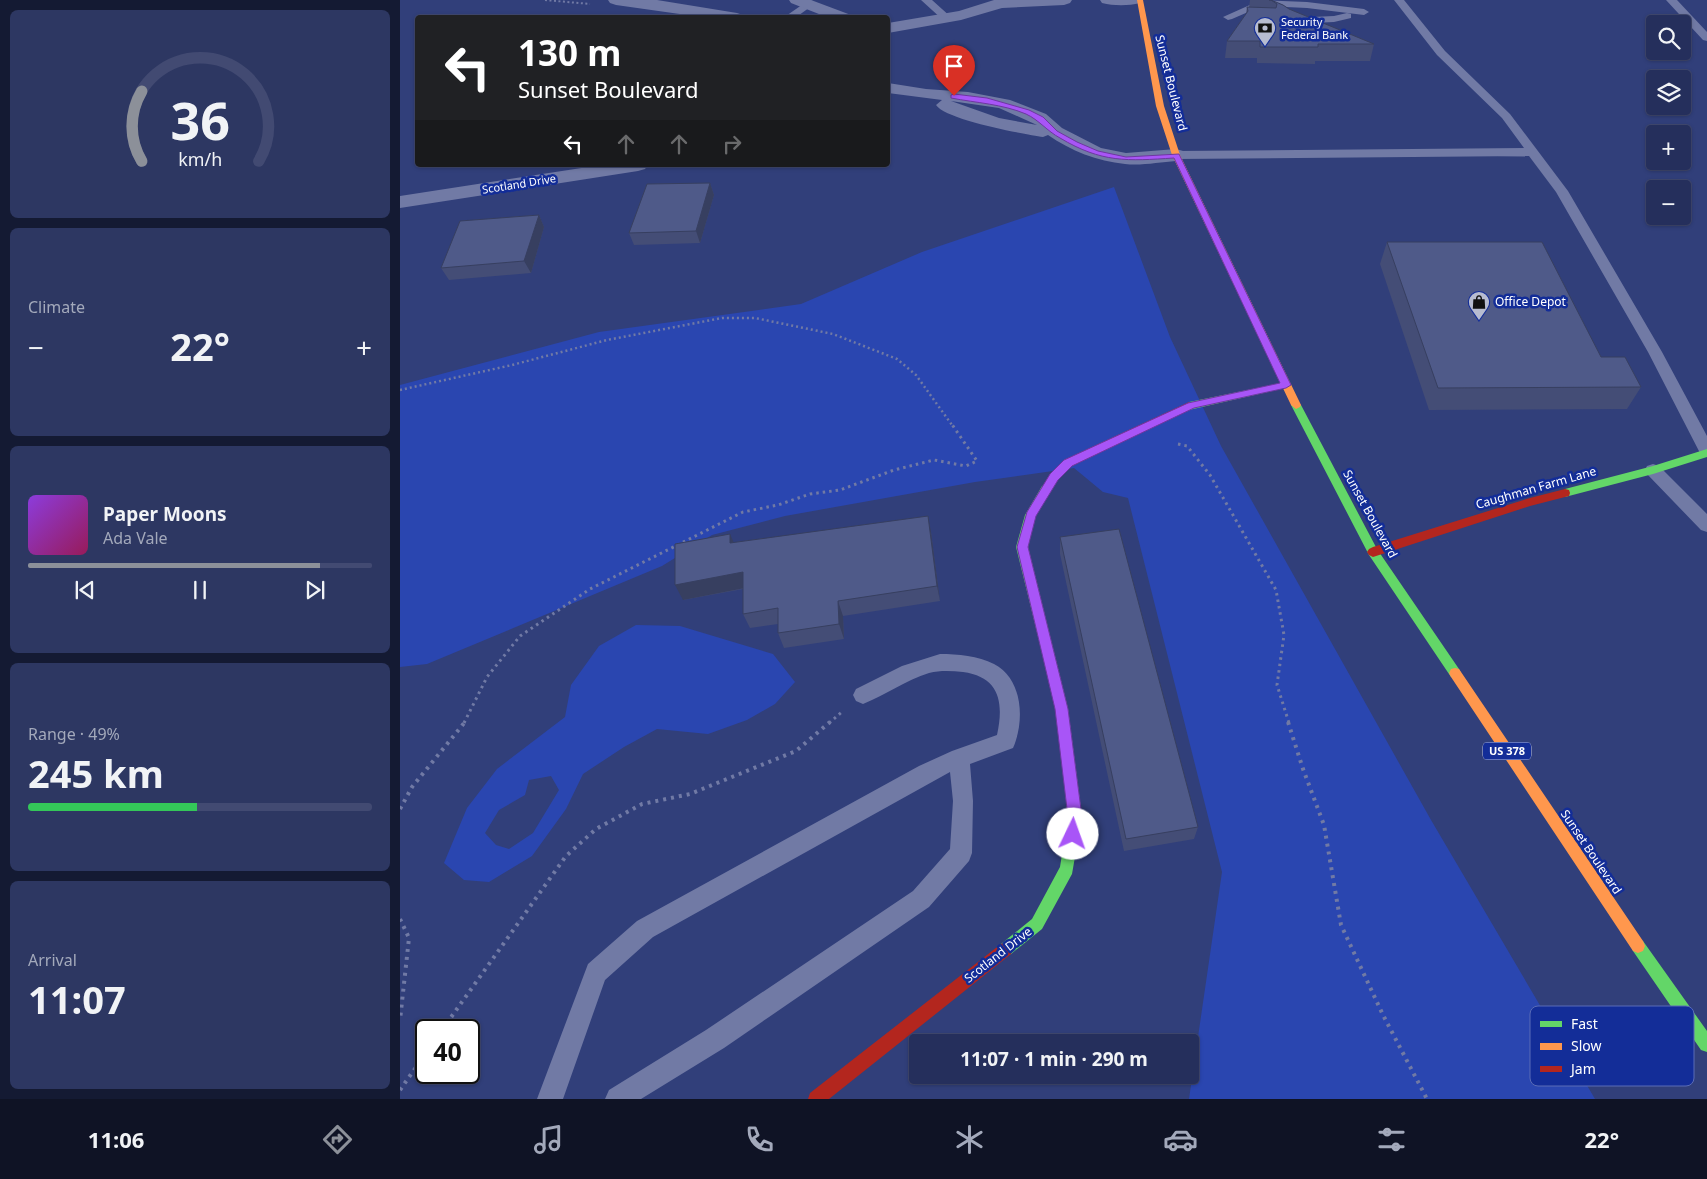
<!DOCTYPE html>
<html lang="en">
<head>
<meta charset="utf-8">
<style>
	body { margin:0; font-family:"Noto Sans",sans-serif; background:#2d3762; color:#f1f3f6; height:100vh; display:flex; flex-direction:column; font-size:19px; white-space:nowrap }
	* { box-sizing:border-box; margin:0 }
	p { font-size:16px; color:#a3a9bb }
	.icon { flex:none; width:28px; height:28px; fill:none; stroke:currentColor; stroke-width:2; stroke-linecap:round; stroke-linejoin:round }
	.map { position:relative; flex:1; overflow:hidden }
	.details { display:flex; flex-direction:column; gap:10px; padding:10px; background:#141a33; width:400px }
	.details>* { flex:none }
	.hud { position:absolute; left:15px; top:15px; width:475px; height:152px; border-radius:5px; box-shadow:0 1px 4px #0004,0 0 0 1px #424a72; background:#202124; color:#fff; overflow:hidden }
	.fabs { position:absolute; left:1246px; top:15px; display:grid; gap:10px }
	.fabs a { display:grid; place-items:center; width:45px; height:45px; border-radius:5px; background:#252f5c; box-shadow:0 1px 4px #0004,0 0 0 1px #424a72; font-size:25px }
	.speed { position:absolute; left:15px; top:1019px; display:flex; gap:10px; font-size:25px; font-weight:700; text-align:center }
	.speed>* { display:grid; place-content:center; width:65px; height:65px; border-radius:50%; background:#252f5c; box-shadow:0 1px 4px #0004,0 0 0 1px #424a72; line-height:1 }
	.speed .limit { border:2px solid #111; border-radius:8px; background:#fff; color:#111 }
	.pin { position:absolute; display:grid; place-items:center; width:42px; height:42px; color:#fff; margin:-51px -21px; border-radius:50% 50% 50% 0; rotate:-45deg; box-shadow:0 0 5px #0007 }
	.pin .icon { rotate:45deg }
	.me { position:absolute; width:55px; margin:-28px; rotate:3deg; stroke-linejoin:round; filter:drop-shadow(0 0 4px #0008) }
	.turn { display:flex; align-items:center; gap:18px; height:105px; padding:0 20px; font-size:22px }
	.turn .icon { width:65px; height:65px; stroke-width:2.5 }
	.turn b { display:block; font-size:35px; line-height:42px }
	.lanes { display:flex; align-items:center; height:48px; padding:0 20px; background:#0003; justify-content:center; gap:25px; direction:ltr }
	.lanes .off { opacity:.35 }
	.big { font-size:38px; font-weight:700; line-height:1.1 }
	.details .widget { flex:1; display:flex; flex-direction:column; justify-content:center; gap:8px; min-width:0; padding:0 18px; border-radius:8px; background:#2d3762 }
	.details .dial { align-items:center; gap:0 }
	.dial svg { height:130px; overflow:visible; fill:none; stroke:#424a72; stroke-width:7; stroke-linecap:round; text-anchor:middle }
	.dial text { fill:#f1f3f6; stroke:none }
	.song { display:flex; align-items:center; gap:15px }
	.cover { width:60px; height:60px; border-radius:8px; background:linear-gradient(135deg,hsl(270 70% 55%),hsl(330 70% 35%)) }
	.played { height:5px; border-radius:2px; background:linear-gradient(90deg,#8c9099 85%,#424a72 85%) }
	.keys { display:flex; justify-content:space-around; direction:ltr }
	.heat { display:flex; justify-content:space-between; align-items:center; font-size:28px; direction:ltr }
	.charge { height:8px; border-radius:4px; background:linear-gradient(90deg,#34c759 49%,#424a72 0) }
	.trip { position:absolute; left:509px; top:1034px; width:290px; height:50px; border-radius:5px; background:#252f5c; box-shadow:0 1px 4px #0004,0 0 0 1px #424a72; font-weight:700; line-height:50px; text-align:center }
	.tabs { display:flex; height:80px; justify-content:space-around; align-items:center; background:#0f1325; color:#a3a9bb }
	.tabs .icon { width:35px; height:35px }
	.tabs .current { color:#8c9099 }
	.tabs b { font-size:22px; color:#f1f3f6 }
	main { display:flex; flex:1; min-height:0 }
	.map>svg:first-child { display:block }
	.green { fill:#2a46b0; fill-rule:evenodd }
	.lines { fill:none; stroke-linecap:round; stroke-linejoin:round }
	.path-far3 { stroke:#717aa5; stroke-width:2; stroke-dasharray:2 2.5; stroke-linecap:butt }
	.path-far2 { stroke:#717aa5; stroke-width:2.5; stroke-dasharray:2 3; stroke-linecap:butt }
	.path-far1 { stroke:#717aa5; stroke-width:3; stroke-dasharray:2.5 4; stroke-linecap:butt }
	.path { stroke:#717aa5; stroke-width:4; stroke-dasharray:3 5; stroke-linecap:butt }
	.lane { fill:#717aa5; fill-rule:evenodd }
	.street { fill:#717aa5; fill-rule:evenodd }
	.fast { fill:#63d668; fill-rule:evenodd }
	.slow { fill:#ff974d; fill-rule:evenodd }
	.jam { fill:#b3261e; fill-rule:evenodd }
	.wall { fill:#444d76 }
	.shaded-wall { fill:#373f60 }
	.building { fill:#4f5a89; stroke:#373f60 }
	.route { fill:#a855f7; stroke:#6d37a1 }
	.labels { text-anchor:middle; stroke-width:5; stroke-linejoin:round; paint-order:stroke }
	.far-poi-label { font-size:11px; fill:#fff; stroke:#132d98; text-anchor:start }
	.far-street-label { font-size:11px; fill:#fff; stroke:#132d98 }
	.shield { fill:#132d98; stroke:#b8c0e0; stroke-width:1 }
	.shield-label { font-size:11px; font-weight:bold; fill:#fff }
	.street-label { font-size:12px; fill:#fff; stroke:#132d98 }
	.poi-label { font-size:12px; fill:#fff; stroke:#132d98; text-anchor:start }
	.key { fill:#132d98; stroke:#5a6cb7; stroke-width:1 }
	.key-label { font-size:14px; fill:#fff }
</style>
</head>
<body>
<main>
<section class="details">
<div class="widget dial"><svg viewBox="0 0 100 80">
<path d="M14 69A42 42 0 1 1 86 69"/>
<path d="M14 69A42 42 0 0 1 14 26" stroke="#8c9099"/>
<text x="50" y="56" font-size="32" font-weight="700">36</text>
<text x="50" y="72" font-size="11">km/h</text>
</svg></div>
<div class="widget"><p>Climate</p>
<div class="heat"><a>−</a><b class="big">22°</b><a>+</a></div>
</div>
<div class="widget">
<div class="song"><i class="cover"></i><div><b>Paper Moons</b><p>Ada Vale</p></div></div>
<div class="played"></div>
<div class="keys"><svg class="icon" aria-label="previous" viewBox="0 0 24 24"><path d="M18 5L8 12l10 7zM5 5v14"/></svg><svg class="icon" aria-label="pause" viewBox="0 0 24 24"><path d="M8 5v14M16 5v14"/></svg><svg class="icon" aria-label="next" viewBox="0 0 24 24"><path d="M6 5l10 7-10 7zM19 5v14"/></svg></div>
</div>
<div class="widget"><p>Range · 49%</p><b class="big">245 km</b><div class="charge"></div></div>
<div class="widget"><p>Arrival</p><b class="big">11:07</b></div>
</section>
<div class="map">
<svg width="1307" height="1099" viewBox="0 0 1307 1099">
	<rect width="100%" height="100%" fill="#313f7a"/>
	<!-- green -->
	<path class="green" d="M714,187L770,337L821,446L1031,820L1195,1099H789L822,872L728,498L703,492L674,468L575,482L385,516L312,535L262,566L27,664L0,667V385L199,332L401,304L522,252Z
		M236,625L280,626L373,654L395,682L375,704L347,720L308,734L257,729L224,747L183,774L166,809L132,856L89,882L64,880L44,863L67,808L97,769L165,717L171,685L199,646ZM151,776L159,790L133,833L109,849L96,845L85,833L99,810L125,795L129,780Z"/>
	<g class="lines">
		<!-- path-far3 -->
		<path class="path-far3" d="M145,0L190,4"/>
		<!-- path-far2 -->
		<path class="path-far2" d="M0,390L112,365L207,340L322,318H355L433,334L497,359L516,375L552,425"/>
		<!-- path-far1 -->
		<path class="path-far1" d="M778,444L787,446L810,475L876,590L884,635L877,685L889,723
			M64,723L87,677L120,636L190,589L343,512L378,505L410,494L440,490L494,470L534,460L566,466L577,461L551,423
			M429,723L443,711"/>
		<!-- path -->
		<path class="path" d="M888,722L903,769L924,825L941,925L983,1015L1027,1099
			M0,809L12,787L65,722
			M0,919L9,938L0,1020
			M42,1030L166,856L196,829L242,804L290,794L396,751L430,722
			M0,1090L26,1053"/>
		<!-- lane -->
		<path class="lane" d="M409,0L413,1V5L395,18H383Z
			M521,0H532L552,18L551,20H543Z
			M861,0L907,2L964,9L969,12L964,15L907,8L862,6L832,19L828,20L823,17Z
			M994,0H1004L1045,51L1110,114L1168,191L1262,352L1307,436V457L1301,455L1248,352L1156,192L1129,156L776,159L770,155L776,151L1124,148L1102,118L1037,55Z
			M1266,0H1277L1307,32V41L1303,40Z
			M947,13L951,14V18L934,22L890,24L885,21L890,18L934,16Z
			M1253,464L1259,466L1307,514V532L1301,530L1247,474L1245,470L1247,466Z
			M540,654C558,654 578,656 594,664C623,679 625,721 613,748L570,764L573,801L572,853L569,861L529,907L324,1048L241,1099H205L209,1090L306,1030L513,891L550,849L553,801L550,772L253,937L205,980L163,1099H137L188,964L237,921L519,766L552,751L597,735C604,703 600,677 563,672C552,671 541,670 529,673C506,680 486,695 463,704L456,701L453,695L456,689L502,666Z"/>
		<!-- street -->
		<path class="street" d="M208,0H257L337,13L343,15L345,18H308L216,5L210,3Z
			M389,0H411L451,15L453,18H429L391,3Z
			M594,0H672L670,3L664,5L602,8L561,20L488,33V23L559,11Z
			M700,0H742L740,3C728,6 714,6 702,3Z
			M488,83L526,89L568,92L610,100L646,114L662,128L701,148L726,153L776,149L783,151L785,155L783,159L776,161C760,162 741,166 725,164C697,161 671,151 648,135L643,137C623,134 546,120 536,105L542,100L488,93ZM551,101L599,108L637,125L599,118Z
			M201,165H248L245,169L238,171L0,208V196Z"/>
		<!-- fast -->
		<path class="fast" d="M886,382L889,383L891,385L889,387L789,410L784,406L789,402Z
			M896,401L901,405L977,549L1059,669L1061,673L1059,677L1055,678L1051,677L969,555L891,405Z
			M1307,449V457L1253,474L1165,497L1160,493L1165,489L1253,466Z
			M646,485L651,489L635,516L628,547L668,709L682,817L672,874L642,929L611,954L606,956L601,954L599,949L601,944L632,919L660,867L668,817L656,709L616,547L625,515L642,486Z
			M1238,939L1243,941L1307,1031V1052L1301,1050L1233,951L1231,946L1233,941Z"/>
		<!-- slow -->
		<path class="slow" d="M737,0H743L764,106L780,155L901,405L900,407L896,409L891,405L772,155L756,106Z
			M1055,668L1059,669L1243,941L1245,946L1243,951L1238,953L1233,951L1051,677L1049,673L1051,669Z"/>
		<!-- jam -->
		<path class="jam" d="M789,402L794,406L793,408L672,466L658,480L650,492H642L641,489L650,474L664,460Z
			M1165,489L1169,490L1170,493L1169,496L1130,506L973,557L969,555L967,552L969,549L973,547L1130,498Z
			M606,942L611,944L613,949L611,954L429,1099H408L410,1093L601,944Z"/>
	</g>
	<!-- wall -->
	<path class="wall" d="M850,0H871L889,9L974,44L970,61H915V64L857,63V58H825L827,41L846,14L847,7H849Z
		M310,183L314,195L300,243L234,245L229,233Z
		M139,215L144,227L131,273L49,280L41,268Z
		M987,242L1201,357L1241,387L1227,409L1029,410L980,264Z
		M531,532L540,601L443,616L444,639L384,648L378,633V624L350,628L343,614V589L283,600L334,543Z
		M660,537L798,827L794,839L724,851L660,554Z"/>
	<!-- shaded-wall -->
	<path class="shaded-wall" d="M310,183L314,195L300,243L296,231Z
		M139,215L144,227L131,273L124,261Z
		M528,516L531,532L540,601L537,586Z
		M330,534L337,550L330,543Z
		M343,572L350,587L283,600L275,585Z
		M438,601L443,616L444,639L439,624Z"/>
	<!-- building -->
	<path class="building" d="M869,0H871L883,5L889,9L974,44H918V47H860V41H827L848,11L847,7L876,8L877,4L871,0Z
		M310,183L296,231L229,233L247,184Z
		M139,215L124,261L41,268L60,221Z
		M987,242H1142L1201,357H1225L1241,387L1038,388Z
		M528,516L537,586L438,601L439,624L378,633V608L343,614V572L275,585V544L330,534V543Z
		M719,529L798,827L726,839L660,537Z"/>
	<!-- route -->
	<path class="route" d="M554,94L587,98L629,110L643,117L657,131L677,142L698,151L726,157L779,154L891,385L886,388L794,408L672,466L658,480L636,516L628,547L668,709L682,817L678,839L673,841L668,839L666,834L668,817L655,709L617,547L627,512L650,474L664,460L788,403L880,383L774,158C727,161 702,163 660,138C647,131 639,120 626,114C602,104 577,103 551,98V95Z"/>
	<!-- icons -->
	<defs>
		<g id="bank-pin" transform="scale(1.125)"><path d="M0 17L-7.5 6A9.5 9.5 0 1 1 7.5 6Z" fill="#b7bcd0" stroke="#132d98"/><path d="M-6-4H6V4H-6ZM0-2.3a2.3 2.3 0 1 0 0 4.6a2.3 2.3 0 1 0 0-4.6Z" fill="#111"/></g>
		<g id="shop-pin" transform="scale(1.125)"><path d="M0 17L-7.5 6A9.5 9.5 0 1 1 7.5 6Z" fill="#b7bcd0" stroke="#132d98"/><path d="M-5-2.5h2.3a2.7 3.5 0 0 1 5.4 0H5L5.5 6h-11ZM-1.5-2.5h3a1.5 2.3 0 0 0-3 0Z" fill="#111"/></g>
	</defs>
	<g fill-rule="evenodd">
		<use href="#bank-pin" x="865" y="28"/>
		<use href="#shop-pin" x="1079" y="302"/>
	</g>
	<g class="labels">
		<!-- far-poi labels -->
		<g class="far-poi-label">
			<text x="881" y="26">Security<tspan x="881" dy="13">Federal Bank</tspan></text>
		</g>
		<!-- far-street labels -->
		<g class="far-street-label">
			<text transform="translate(119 184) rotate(-9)" y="4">Scotland Drive</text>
		</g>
		<!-- shield labels -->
		<rect class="shield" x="1083" y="742.5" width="48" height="17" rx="4"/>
		<g class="shield-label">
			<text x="1107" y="755">US 378</text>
		</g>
		<!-- street labels -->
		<g class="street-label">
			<text transform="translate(771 83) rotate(76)" y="4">Sunset Boulevard</text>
			<text transform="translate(1136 488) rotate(-16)" y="4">Caughman Farm Lane</text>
			<text transform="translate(970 514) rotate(61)" y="4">Sunset Boulevard</text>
			<text transform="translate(1191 852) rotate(56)" y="4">Sunset Boulevard</text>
			<text transform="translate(598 955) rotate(-38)" y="4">Scotland Drive</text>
		</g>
		<!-- poi labels -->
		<g class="poi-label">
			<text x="1095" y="306">Office Depot</text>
		</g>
	</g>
	<!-- legend -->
	<rect x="1130" y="1006" width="164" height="80" rx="8" class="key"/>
	<rect x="1140" y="1021" width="22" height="6" fill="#63d668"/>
	<rect x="1140" y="1043" width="22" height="7" fill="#ff974d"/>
	<rect x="1140" y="1066" width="22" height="6" fill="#b3261e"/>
	<g class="key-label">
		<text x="1171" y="1029">Fast</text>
		<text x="1171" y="1051">Slow</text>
		<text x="1171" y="1074">Jam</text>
	</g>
</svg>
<div class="fabs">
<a><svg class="icon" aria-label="search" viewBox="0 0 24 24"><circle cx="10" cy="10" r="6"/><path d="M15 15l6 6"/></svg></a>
<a><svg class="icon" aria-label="layers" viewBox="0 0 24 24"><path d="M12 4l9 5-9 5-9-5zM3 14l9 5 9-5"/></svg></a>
<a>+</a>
<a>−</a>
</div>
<div class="speed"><div class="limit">40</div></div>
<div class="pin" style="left:554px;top:96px;background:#d93025"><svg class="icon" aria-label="arrive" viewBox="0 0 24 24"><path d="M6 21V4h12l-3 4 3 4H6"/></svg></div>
<svg class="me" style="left:673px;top:834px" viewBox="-20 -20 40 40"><circle r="19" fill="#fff"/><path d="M0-13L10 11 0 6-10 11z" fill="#a855f7"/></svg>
<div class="trip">11:07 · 1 min · 290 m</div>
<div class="hud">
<div class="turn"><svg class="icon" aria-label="left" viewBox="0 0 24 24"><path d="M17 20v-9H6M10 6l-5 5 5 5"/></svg><div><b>130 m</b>Sunset Boulevard</div></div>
<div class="lanes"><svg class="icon" aria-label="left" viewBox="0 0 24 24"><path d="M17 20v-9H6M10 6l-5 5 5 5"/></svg><svg class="icon off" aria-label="ahead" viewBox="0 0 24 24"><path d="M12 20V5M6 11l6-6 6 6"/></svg><svg class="icon off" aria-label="ahead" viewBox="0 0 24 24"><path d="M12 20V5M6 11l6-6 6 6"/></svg><svg class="icon off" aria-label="right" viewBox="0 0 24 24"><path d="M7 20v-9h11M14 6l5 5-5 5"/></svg></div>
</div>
</div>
</main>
<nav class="tabs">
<b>11:06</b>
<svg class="icon current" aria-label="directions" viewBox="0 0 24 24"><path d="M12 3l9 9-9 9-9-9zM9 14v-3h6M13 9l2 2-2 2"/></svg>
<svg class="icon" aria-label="music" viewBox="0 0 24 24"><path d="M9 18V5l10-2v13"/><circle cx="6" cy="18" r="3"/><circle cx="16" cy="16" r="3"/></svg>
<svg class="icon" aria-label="phone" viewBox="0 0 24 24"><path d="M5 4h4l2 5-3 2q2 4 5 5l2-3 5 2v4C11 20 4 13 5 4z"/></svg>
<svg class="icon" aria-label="climate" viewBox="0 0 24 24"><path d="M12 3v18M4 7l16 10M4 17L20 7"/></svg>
<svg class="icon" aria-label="car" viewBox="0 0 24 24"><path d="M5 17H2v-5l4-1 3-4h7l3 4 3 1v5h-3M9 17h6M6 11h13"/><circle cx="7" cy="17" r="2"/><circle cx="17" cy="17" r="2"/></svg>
<svg class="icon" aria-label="filters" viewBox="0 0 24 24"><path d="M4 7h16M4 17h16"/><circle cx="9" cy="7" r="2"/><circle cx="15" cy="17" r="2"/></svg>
<b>22°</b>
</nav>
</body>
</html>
